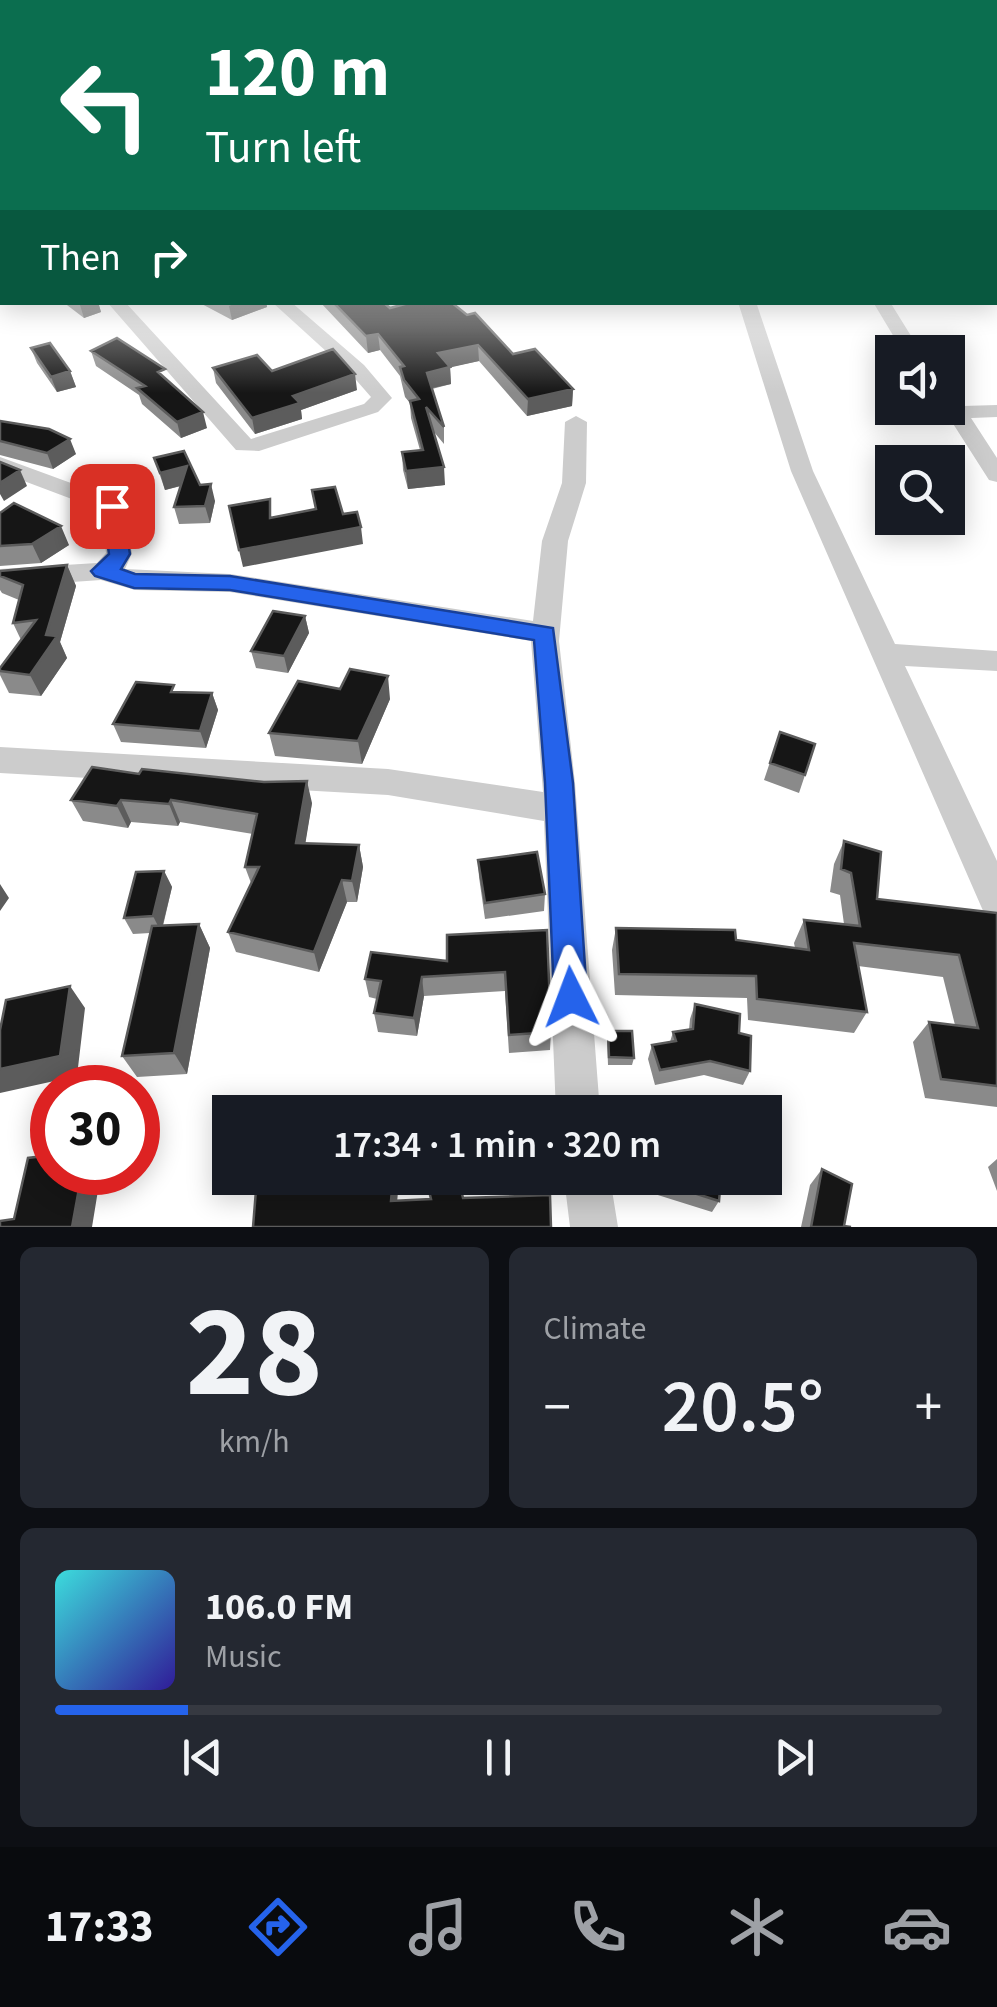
<!DOCTYPE html>
<html lang="en">
<head>
<meta charset="utf-8">
<style>
	body { margin:0; font-family:"Source Sans 3",sans-serif; background:#242831; color:#f1f3f6; height:100vh; display:flex; flex-direction:column; font-size:38px; white-space:nowrap }
	* { box-sizing:border-box; margin:0 }
	p { font-size:32px; color:#9ea1a6 }
	.icon { flex:none; width:55px; height:55px; fill:none; stroke:currentColor; stroke-width:2; stroke-linecap:round; stroke-linejoin:round }
	.map { position:relative; height:1227px; overflow:hidden }
	.panel { display:flex; flex-direction:column; gap:20px; padding:20px; background:#0d0f14; flex:1 }
	.panel>* { flex:none }
	.guide { position:absolute; left:0px; top:0px; width:998px; height:305px; box-shadow:0 5px 25px #0003; background:#0b6e4f; color:#fff; overflow:hidden }
	.fabs { position:absolute; left:875px; top:335px; display:grid; gap:20px }
	.fabs a { display:grid; place-items:center; width:90px; height:90px; border-radius:0px; background:#171b24; box-shadow:0 5px 25px #0003; font-size:50px }
	.speed { position:absolute; left:30px; top:1065px; display:flex; gap:20px; font-size:50px; font-weight:700; text-align:center }
	.speed>* { display:grid; place-content:center; width:130px; height:130px; border-radius:50%; background:#171b24; box-shadow:0 5px 25px #0003; line-height:1 }
	.speed .limit { border:15px solid #d22; background:#fff; color:#111 }
	.pin { position:absolute; display:grid; place-items:center; width:85px; height:85px; color:#fff; margin:-42px; border-radius:20px; box-shadow:0 5px 15px #0006 }
	.me { position:absolute; width:110px; margin:-55px; rotate:357deg; stroke-linejoin:round; filter:drop-shadow(0 0 8px #0008) }
	.turn { display:flex; align-items:center; gap:35px; height:210px; padding:0 40px; font-size:45px }
	.turn .icon { width:130px; height:130px; stroke-width:2.5 }
	.turn b { display:block; font-size:70px; line-height:85px }
	.then { display:flex; align-items:center; height:95px; padding:0 40px; background:#0003; gap:20px; font-size:38px }
	.big { font-size:75px; font-weight:600; line-height:1.1 }
	.panel .card { flex:1; display:flex; flex-direction:column; justify-content:center; gap:15px; min-width:0; padding:0 35px; border-radius:15px; background:#242831 }
	.panel .dial { align-items:center; gap:0 }
	.dial b { font-size:130px; line-height:1 }
	.song { display:flex; align-items:center; gap:30px }
	.cover { width:120px; height:120px; border-radius:15px; background:linear-gradient(135deg,hsl(180 70% 55%),hsl(250 70% 35%)) }
	.played { height:10px; border-radius:5px; background:linear-gradient(90deg,#2563eb 15%,#363941 15%) }
	.keys { display:flex; justify-content:space-around; direction:ltr }
	.heat { display:flex; justify-content:space-between; align-items:center; font-size:55px; direction:ltr }
	.panel .tiles { flex:1; display:grid; gap:20px; grid-template-columns:1fr 1fr }
	.card:last-child { grid-column:span 2 }
	.trip { position:absolute; left:212px; top:1095px; width:570px; height:100px; border-radius:0px; background:#171b24; box-shadow:0 5px 25px #0003; font-weight:600; line-height:100px; text-align:center }
	.tab-bar { display:flex; height:160px; justify-content:space-around; align-items:center; background:#090b0e; color:#9ea1a6 }
	.tab-bar .icon { width:70px; height:70px }
	.tab-bar .selected { color:#2563eb }
	.tab-bar b { font-size:45px; color:#f1f3f6 }
	.map>svg:first-child { display:block }
	.lines { fill:none; stroke-linecap:round; stroke-linejoin:round }
	.minor { fill:#ccc; fill-rule:evenodd }
	.wall { fill:#8a8a8a }
	.shaded-wall { fill:#5c5c5c }
	.building { fill:#161616; stroke:#5c5c5c; stroke-width:2.5 }
	.route { fill:#2563eb; stroke:#184099; stroke-width:2.5 }
</style>
</head>
<body>
<div class="map">
<svg width="997" height="1227" viewBox="0 0 997 1227">
	<rect width="100%" height="100%" fill="#fff"/>
	<g class="lines">
		<!-- minor -->
		<path class="minor" d="M0,234L2,235V244H0Z
			M107,302H125L251,439L364,404L371,397L350,373L272,302H291L364,365L392,398L378,412L259,451L236,450Z
			M738,302H756L813,471L895,644L997,651V671L905,666L997,861V918L984,913L791,471Z
			M873,302H890L921,352H903Z
			M948,393L955,395L963,406L997,405V417L971,418L997,458V482L989,480L943,408H948Z
			M576,416L587,422L586,483L568,541L559,641L575,783L600,1112H556L544,821L388,795L0,773V747L388,769L543,792L531,641L230,592L135,590L101,580L0,587V569L97,563L106,553L101,510L0,472V457L120,501L132,553L125,569L230,574L533,621L542,541L562,483L565,422Z
			M564,1178H610L618,1227H570Z"/>
	</g>
	<!-- wall -->
	<path class="wall" d="M63,302H98L101,312L84,318Z
		M198,302H266L267,307L232,320Z
		M320,302H383L390,308L513,354L573,389L572,406L527,416L479,361L450,367L451,384L432,389L444,427V444L434,432L445,485L408,489L403,470L402,452L420,450L411,418L410,403L405,397L400,376L380,350L368,353Z
		M31,348L70,371L76,387L57,392L37,363Z
		M91,351L168,381L207,428L181,438L142,404L139,395L96,366Z
		M213,368L272,371L357,390L301,410L302,419L255,434L216,383Z
		M0,421L76,454L53,469L0,455Z
		M154,458L200,485L215,501L210,523L179,524L174,507L181,486L165,490Z
		M0,513L69,545L41,563L0,566Z
		M67,565L76,586L60,642L67,658L41,696L9,693L0,675V668L21,640L13,623L19,600L2,593L0,590V576Z
		M305,616L309,633L288,673L256,668L251,651Z
		M340,689L390,699L362,764L275,756L269,733Z
		M212,693L218,710L206,748L121,742L113,724Z
		M780,732L805,775L799,793L764,780Z
		M92,767L312,803L305,843L359,845L363,867L357,902H347L319,972L236,952L228,932L251,883L245,867L253,834L180,822L178,826L131,822L128,828L83,821L71,800Z
		M844,841L877,899L997,913V1107L925,1098L913,1042L929,1022L955,1025L943,977L858,966L867,1012L854,1033L748,1020L747,998L615,995L612,950L616,928L736,940L795,948L794,943L804,920L844,924L840,895L830,892L834,864Z
		M478,860L545,894L544,911L485,919L479,877Z
		M164,871L172,887L163,926L199,924L210,948L187,1074L137,1077L122,1056L150,933L133,934L124,918Z
		M547,930L551,1032L550,1050L509,1053L505,991L424,996L417,1036L378,1032L374,1013L377,999L369,997L365,979L447,961Z
		M695,1004L739,1033L750,1071L743,1085L704,1075L655,1085L648,1059L652,1045L670,1042L673,1032L689,1030L690,1019Z
		M608,1031L634,1058L632,1065H608L607,1038Z
		M997,1159V1191L988,1167Z
		M822,1169L844,1226L851,1227H801L810,1185Z
		M648,1178H721L719,1201L712,1212L645,1191Z"/>
	<!-- shaded-wall -->
	<path class="shaded-wall" d="M90,302H98L101,312L84,318L80,305Z
		M238,302H266L267,307L232,320L229,306Z
		M378,334L380,350L368,353L366,336Z
		M478,345L479,361L439,370L438,353Z
		M450,367L451,384L428,389L427,373Z
		M70,371L76,387L57,392L51,377Z
		M355,374L357,390L301,410L302,419L255,434L252,418L293,396Z
		M573,389L572,406L527,416L528,399Z
		M203,412L207,428L181,438L177,422Z
		M70,439L76,454L53,469L47,453Z
		M187,466L191,483L165,490L160,473Z
		M444,467L445,485L408,489L406,471Z
		M20,470L27,486L4,501L0,494V483Z
		M211,484L215,501L210,523L205,506Z
		M61,526L69,545L41,563L32,544Z
		M361,527L363,544L243,567L239,550Z
		M67,565L76,586L60,642L67,658L41,696L30,675L46,635Z
		M305,616L309,633L288,673L284,656Z
		M388,676L390,699L362,764L358,741Z
		M212,693L218,710L206,748L200,731Z
		M307,781L312,803L302,864L296,843Z
		M121,800L131,822L128,828L117,806Z
		M171,800L180,822L178,826L169,804Z
		M359,845L363,867L357,902L352,881Z
		M164,871L172,887L161,932L153,916Z
		M342,880L347,902L319,972L314,952Z
		M0,884L9,898L0,911Z
		M199,924L210,948L187,1074L174,1053Z
		M422,977L424,996L417,1036L414,1018Z
		M70,986L85,1008L77,1076L0,1093V1069Z
		M82,1172H101L92,1227H72Z
		M393,1178H399L396,1217L391,1201Z"/>
	<!-- building -->
	<path class="building" d="M333,302H383L390,308L412,302H451L467,315L475,313L513,354L535,349L573,389L528,399L478,345L438,353L450,367L427,373L444,427L426,407L444,467L406,471L402,452L423,450L410,401L419,399L404,380L400,367L404,366L378,334L366,336Z
		M117,338L165,369L158,372L203,412L177,422L137,388L145,386L91,351Z
		M50,343L70,371L51,377L31,348Z
		M333,349L355,374L293,396L300,403L252,418L213,368L257,355L272,371Z
		M0,421L49,429L70,439L47,453L0,441Z
		M184,451L200,485L211,484L205,506L174,507L187,466L160,473L154,458Z
		M0,462L20,470L0,483Z
		M335,487L343,514L357,512L361,527L239,550L229,506L270,499V518L316,509L312,490Z
		M14,503L61,526L32,544L0,546V513Z
		M67,565L46,635L57,636L30,675L0,671V668L36,620L13,623L23,585L0,576V571Z
		M273,611L305,616L284,656L251,651Z
		M350,669L388,676L358,741L269,733L298,681L340,689Z
		M136,682L174,685L171,692L212,693L200,731L113,724Z
		M780,732L815,744L805,775L770,763Z
		M92,767L139,774L142,769L264,782L307,781L296,843L359,845L352,881L342,880L314,952L228,932L259,867H245L257,814L171,800L169,804L121,800L117,806L71,800Z
		M844,841L881,852L877,899L997,913V1086L941,1079L929,1022L978,1028L959,955L854,943L867,1012L757,999L756,976L619,974L616,928L735,930L736,940L809,950L804,920L860,926L851,873L841,869Z
		M537,852L545,894L485,903L478,860Z
		M164,871L153,916L124,918L136,872Z
		M199,924L174,1053L122,1056L152,926Z
		M547,930L551,1032L509,1035L505,972L422,977L414,1018L374,1013L381,981L365,979L371,952L447,961V935Z
		M70,986L60,1056L0,1069V1030L6,1000Z
		M695,1004L740,1014L739,1033L751,1036L750,1071L710,1061L660,1070L652,1045L676,1041L673,1032L693,1029Z
		M608,1031H632L634,1058L609,1057Z
		M52,1155V1172H82L72,1227H0V1221L14,1219L28,1158Z
		M822,1169L852,1184L844,1226L851,1227H811Z
		M257,1178H393L391,1201L431,1199L426,1178H458L463,1198L550,1195L551,1227H253Z
		M650,1178H721L719,1201L650,1179Z"/>
	<!-- sky -->
	<linearGradient id="sky" x2="0" y2="1"><stop stop-color="#9dc4e8"/><stop offset="0.56" stop-color="#fff"/><stop offset="1" stop-color="#fff" stop-opacity="0"/></linearGradient>
	<rect width="997" height="393" fill="url(#sky)"/>
	<!-- route -->
	<path class="route" d="M112,500L122,506L130,554L121,569L135,574L230,576L553,628L573,783L587,997L582,1008L571,1013L559,1008L554,997L545,783L534,640L230,590L134,588L95,576L91,571L109,554L102,506Z"/>
</svg>
<div class="fabs">
<a><svg class="icon" aria-label="sound" viewBox="0 0 24 24"><path d="M4 9h4l5-4v14l-5-4H4zM17 9q2 3 0 6"/></svg></a>
<a><svg class="icon" aria-label="search" viewBox="0 0 24 24"><circle cx="10" cy="10" r="6"/><path d="M15 15l6 6"/></svg></a>
</div>
<div class="speed"><div class="limit">30</div></div>
<div class="pin" style="left:112px;top:506px;background:#d93025"><svg class="icon" aria-label="arrive" viewBox="0 0 24 24"><path d="M6 21V4h12l-3 4 3 4H6"/></svg></div>
<svg class="me" style="left:571px;top:997px" viewBox="-20 -20 40 40"><path d="M0-17L14 15 0 8-14 15z" fill="#2563eb" stroke="#fff" stroke-width="4"/></svg>
<div class="trip">17:34 · 1 min · 320 m</div>
<div class="guide">
<div class="turn"><svg class="icon" aria-label="left" viewBox="0 0 24 24"><path d="M17 20v-9H6M10 6l-5 5 5 5"/></svg><div><b>120 m</b>Turn left</div></div>
<div class="then">Then<svg class="icon" aria-label="right" viewBox="0 0 24 24"><path d="M7 20v-9h11M14 6l5 5-5 5"/></svg></div>
</div>
</div>
<section class="panel">
<div class="tiles">
<div class="card dial"><b>28</b><p>km/h</p></div>
<div class="card"><p>Climate</p>
<div class="heat"><a>−</a><b class="big">20.5°</b><a>+</a></div>
</div>
<div class="card">
<div class="song"><i class="cover"></i><div><b>106.0 FM</b><p>Music</p></div></div>
<div class="played"></div>
<div class="keys"><svg class="icon" aria-label="previous" viewBox="0 0 24 24"><path d="M18 5L8 12l10 7zM5 5v14"/></svg><svg class="icon" aria-label="pause" viewBox="0 0 24 24"><path d="M8 5v14M16 5v14"/></svg><svg class="icon" aria-label="next" viewBox="0 0 24 24"><path d="M6 5l10 7-10 7zM19 5v14"/></svg></div>
</div>
</div>
</section>
<nav class="tab-bar">
<b>17:33</b>
<svg class="icon selected" aria-label="directions" viewBox="0 0 24 24"><path d="M12 3l9 9-9 9-9-9zM9 14v-3h6M13 9l2 2-2 2"/></svg>
<svg class="icon" aria-label="music" viewBox="0 0 24 24"><path d="M9 18V5l10-2v13"/><circle cx="6" cy="18" r="3"/><circle cx="16" cy="16" r="3"/></svg>
<svg class="icon" aria-label="phone" viewBox="0 0 24 24"><path d="M5 4h4l2 5-3 2q2 4 5 5l2-3 5 2v4C11 20 4 13 5 4z"/></svg>
<svg class="icon" aria-label="climate" viewBox="0 0 24 24"><path d="M12 3v18M4 7l16 10M4 17L20 7"/></svg>
<svg class="icon" aria-label="car" viewBox="0 0 24 24"><path d="M5 17H2v-5l4-1 3-4h7l3 4 3 1v5h-3M9 17h6M6 11h13"/><circle cx="7" cy="17" r="2"/><circle cx="17" cy="17" r="2"/></svg>
</nav>
</body>
</html>
